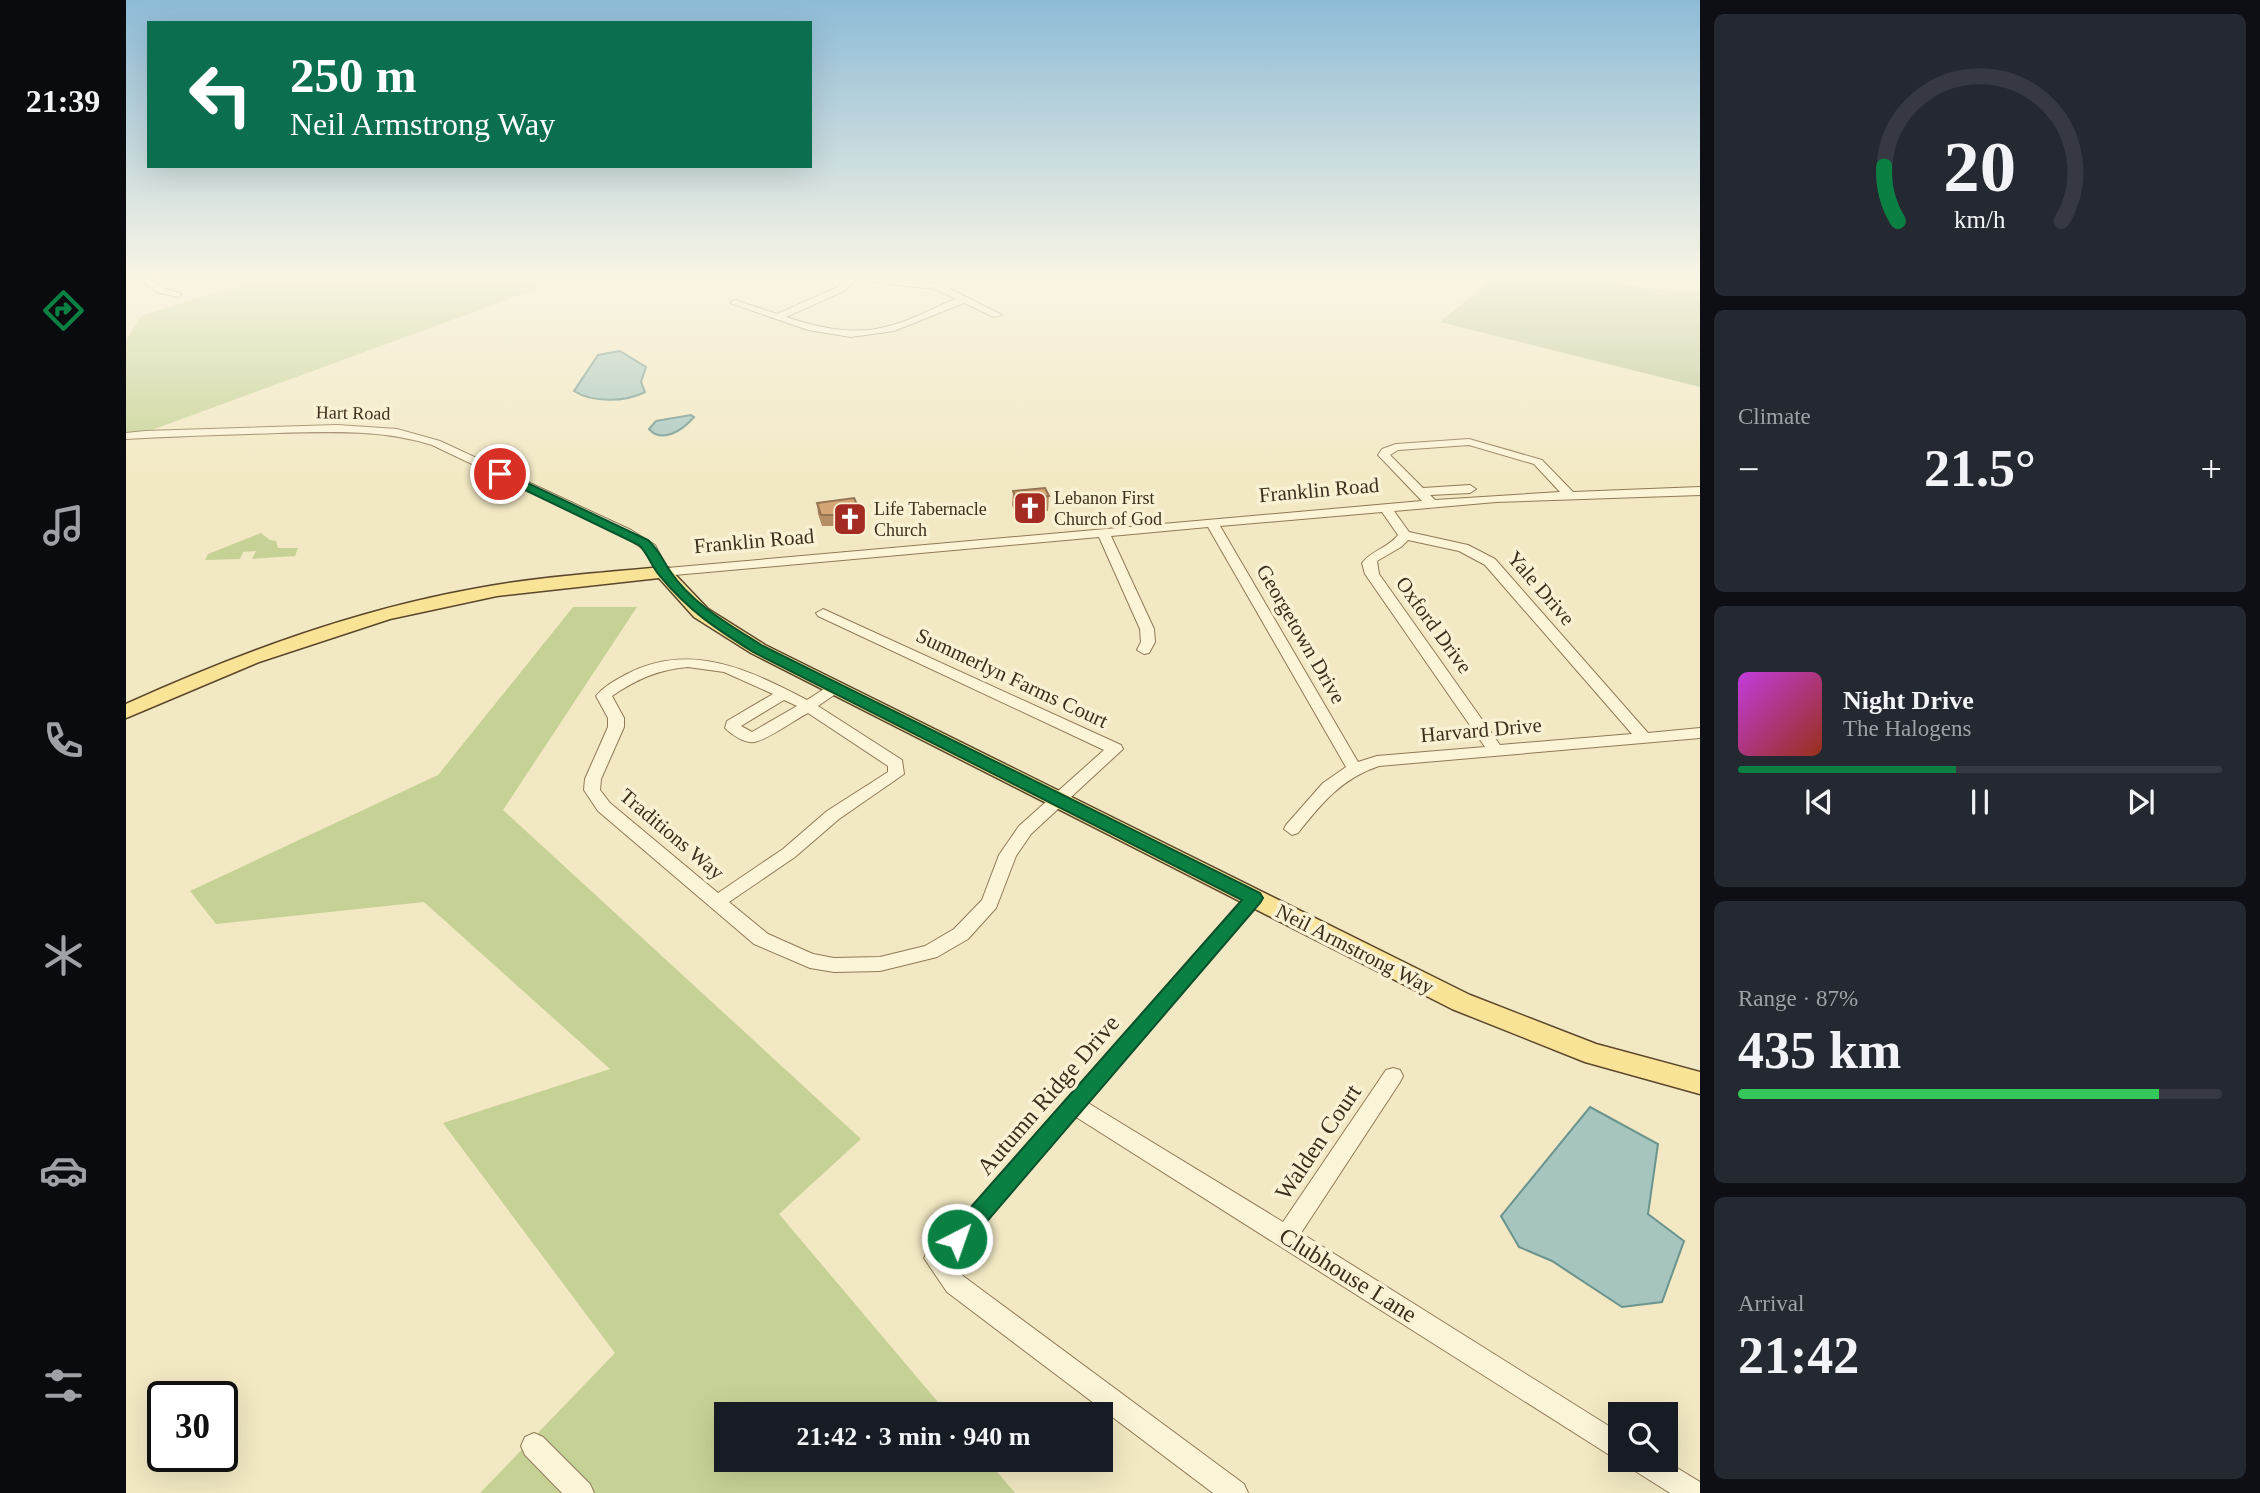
<!DOCTYPE html>
<html lang="en">
<head>
<meta charset="utf-8">
<style>
	body { margin:0; font-family:"Times New Roman",serif; background:#242831; color:#f1f3f6; height:100vh; display:flex; flex-direction:column; font-size:26px; white-space:nowrap }
	* { box-sizing:border-box; margin:0 }
	p { font-size:23px; color:#9ea1a6 }
	.icon { flex:none; width:38px; height:38px; fill:none; stroke:currentColor; stroke-width:2; stroke-linecap:round; stroke-linejoin:round }
	.map { position:relative; flex:1; overflow:hidden }
	.drawer { display:flex; flex-direction:column; gap:14px; padding:14px; background:#0d0f14; width:560px }
	.drawer>* { flex:none }
	.guide { position:absolute; left:21px; top:21px; width:665px; height:147px; border-radius:0px; box-shadow:0 7px 28px #0002; background:#0b6e4f; color:#fff; overflow:hidden }
	.buttons { position:absolute; left:1482px; top:1402px; display:grid; gap:14px }
	.buttons a { display:grid; place-items:center; width:70px; height:70px; border-radius:0px; background:#171b24; box-shadow:0 7px 28px #0002; font-size:35px }
	.speed { position:absolute; left:21px; top:1381px; display:flex; gap:14px; font-size:35px; font-weight:700; text-align:center }
	.speed>* { display:grid; place-content:center; width:91px; height:91px; border-radius:50%; background:#171b24; box-shadow:0 7px 28px #0002; line-height:1 }
	.speed .limit { border:4px solid #111; border-radius:10px; background:#fff; color:#111 }
	.pin { position:absolute; display:grid; place-items:center; width:60px; height:60px; color:#fff; margin:-30px; border:4px solid #fff; border-radius:50%; box-shadow:0 2px 7px #0007 }
	.me { position:absolute; width:77px; margin:-38px; rotate:41deg; stroke-linejoin:round; filter:drop-shadow(0 0 5px #0008) }
	.turn { display:flex; align-items:center; gap:24px; height:147px; padding:0 28px; font-size:32px }
	.turn .icon { width:91px; height:91px; stroke-width:2.5 }
	.turn b { display:block; font-size:49px; line-height:60px }
	.big { font-size:52px; font-weight:600; line-height:1.1 }
	.drawer .widget { flex:1; display:flex; flex-direction:column; justify-content:center; gap:10px; min-width:0; padding:0 24px; border-radius:10px; background:#242831 }
	.drawer .dial { align-items:center; gap:0 }
	.dial svg { height:182px; overflow:visible; fill:none; stroke:#363941; stroke-width:7; stroke-linecap:round; text-anchor:middle }
	.dial text { fill:#f1f3f6; stroke:none }
	.song { display:flex; align-items:center; gap:21px }
	.cover { width:84px; height:84px; border-radius:10px; background:linear-gradient(135deg,hsl(290 70% 55%),hsl(10 70% 35%)) }
	.played { height:7px; border-radius:4px; background:linear-gradient(90deg,#0b8043 45%,#363941 45%) }
	.keys { display:flex; justify-content:space-around; direction:ltr }
	.heat { display:flex; justify-content:space-between; align-items:center; font-size:38px; direction:ltr }
	.charge { height:10px; border-radius:5px; background:linear-gradient(90deg,#34c759 87%,#363941 0) }
	.trip { position:absolute; left:588px; top:1402px; width:399px; height:70px; border-radius:0px; background:#171b24; box-shadow:0 7px 28px #0002; font-weight:600; line-height:70px; text-align:center }
	main { display:flex; flex:1; min-height:0 }
	.tab-bar { display:flex; flex-direction:column; width:126px; justify-content:space-around; align-items:center; background:#090b0e; color:#9ea1a6 }
	.tab-bar .icon { width:49px; height:49px }
	.tab-bar .current { color:#0b8043 }
	.tab-bar b { font-size:32px; color:#f1f3f6 }
	.map>svg:first-child { display:block }
	.green { fill:#c6d295 }
	.cemetery { fill:#bcc695 }
	.water { fill:#a5c5be; stroke:#6b948e; stroke-width:2 }
	.lines { fill:none; stroke-linecap:round; stroke-linejoin:round }
	.minor-casing { stroke:#8f7a57; stroke-width:2 }
	.major-casing { stroke:#5c472c; stroke-width:3 }
	.minor { fill:#fcf4d7; fill-rule:evenodd }
	.major { fill:#f9e397; fill-rule:evenodd }
	.wall { fill:#b68e65 }
	.building { fill:#d4a575; stroke:#947452; stroke-width:2 }
	.route { fill:#0b8043; stroke:#07532c; stroke-width:2 }
	.labels { text-anchor:middle; stroke-width:7; stroke-linejoin:round; paint-order:stroke }
	.far-street-label { font-size:18px; fill:#3d2f1d; stroke:#f9f1d3 }
	.far-poi-label { font-size:18px; fill:#3d2f1d; stroke:#f9f1d3; text-anchor:start }
	.street-label { font-size:21px; fill:#3d2f1d; stroke:#f9f1d3 }
	.near-street-label { font-size:24px; fill:#3d2f1d; stroke:#f9f1d3 }
</style>
</head>
<body>
<main>
<nav class="tab-bar">
<b>21:39</b>
<svg class="icon current" aria-label="directions" viewBox="0 0 24 24"><path d="M12 3l9 9-9 9-9-9zM9 14v-3h6M13 9l2 2-2 2"/></svg>
<svg class="icon" aria-label="music" viewBox="0 0 24 24"><path d="M9 18V5l10-2v13"/><circle cx="6" cy="18" r="3"/><circle cx="16" cy="16" r="3"/></svg>
<svg class="icon" aria-label="phone" viewBox="0 0 24 24"><path d="M5 4h4l2 5-3 2q2 4 5 5l2-3 5 2v4C11 20 4 13 5 4z"/></svg>
<svg class="icon" aria-label="climate" viewBox="0 0 24 24"><path d="M12 3v18M4 7l16 10M4 17L20 7"/></svg>
<svg class="icon" aria-label="car" viewBox="0 0 24 24"><path d="M5 17H2v-5l4-1 3-4h7l3 4 3 1v5h-3M9 17h6M6 11h13"/><circle cx="7" cy="17" r="2"/><circle cx="17" cy="17" r="2"/></svg>
<svg class="icon" aria-label="filters" viewBox="0 0 24 24"><path d="M4 7h16M4 17h16"/><circle cx="9" cy="7" r="2"/><circle cx="15" cy="17" r="2"/></svg>
</nav>
<div class="map">
<svg width="1574" height="1493" viewBox="0 0 1574 1493">
	<rect width="100%" height="100%" fill="#f2e8c3"/>
	<!-- green -->
	<path class="green" d="M142,276H446L12,435L0,436V341L15,316Z
		M135,533L144,540L150,541L152,548H172L169,556L126,559L130,551L117,552L114,559L79,560L82,554Z
		M447,607H511L377,810L735,1139L653,1214L822,1414H600V1460H861L889,1493H354L489,1353L317,1123L484,1069L298,902L90,924L64,891L312,775Z"/>
	<!-- cemetery -->
	<path class="cemetery" d="M1370,276H1428L1547,291H1574V387L1314,322Z"/>
	<!-- water -->
	<path class="water" d="M494,351L520,367L515,382L519,392C500,402 466,403 448,391L472,355Z
		M565,415L568,417C557,430 536,444 523,429L530,421Z
		M1464,1107L1532,1144L1522,1214L1558,1241L1536,1302L1496,1307L1426,1261L1393,1247L1375,1216Z"/>
	<g class="lines">
		<!-- minor casing -->
		<g class="minor-casing">
			<path id="minor" d="M18,276H28V281L37,288L56,294L51,297L31,292L20,284Z
				M723,276H746L814,284L876,315L868,317L838,303L768,331L725,337L682,330L604,303L609,300L651,314L712,287ZM729,280L809,289L830,299C808,307 787,320 763,326C729,336 693,328 660,317L718,291Z
				M211,425L271,429L314,441L505,530L529,545L541,568L1296,501L1252,455L1256,449L1270,444L1343,439L1416,460L1447,492L1574,487V495L1370,502L1268,511L1283,532L1342,545L1369,559L1522,733L1574,728V738L1253,766C1216,778 1195,804 1172,833L1166,835L1158,829L1160,825L1197,783L1220,767L1082,527L985,536L1028,629L1029,642L1023,653L1018,654L1011,650L1015,642L1014,629L973,537L537,576L532,575L519,550L497,536L306,445C255,429 204,432 151,433C101,435 50,436 0,439V433L19,431ZM1343,445L1408,464L1434,492L1309,500L1304,495L1344,493L1350,489L1344,485L1297,488L1264,455L1272,450ZM1256,512L1272,535C1262,548 1246,550 1236,563L1239,574L1359,747L1251,756L1232,762L1094,526ZM1282,540L1333,551L1359,565L1506,734L1374,745L1253,574L1251,561L1275,547Z
				M697,609L995,745L997,749L905,834L890,856L870,908L842,939L811,957L754,971L708,972L684,968L628,944L472,811L458,790L459,779L482,727V718L470,696C478,686 490,680 501,674C564,641 624,670 681,700L704,685H714L716,688L714,691L692,706L776,760L778,774L713,819L669,857L603,902L642,934L687,954L708,958L754,957L799,946L828,929L856,900L873,855L893,826L978,750L692,616L690,613ZM562,667L598,672L647,694L601,721L599,728C605,734 619,744 628,742C642,740 668,720 682,713L762,766V772L701,811L657,849L592,893L484,803L474,790L475,779L498,727V718L486,696C509,680 533,669 562,667ZM658,700L671,706L626,732L615,726Z
				M1128,892L1134,893L1137,898L1134,903L962,1103L1157,1222L1260,1070L1267,1068L1274,1070L1277,1076L1274,1082L1175,1233L1494,1433L1495,1460L1485,1456L950,1117L839,1246L825,1259L837,1276L1118,1484L1122,1493H1087L821,1292L798,1258L802,1251L823,1232L1122,893Z
				M408,1433L417,1437L464,1484L468,1493H436L399,1455L395,1446L399,1437Z
				M1502,1460H1538L1574,1482V1493H1544L1506,1469Z"/>
		</g>
		<!-- major casing -->
		<g class="major-casing">
			<path id="major" d="M537,567L543,568L582,609L639,645L1344,995L1470,1044L1574,1072V1094L1459,1062L1326,1009L625,653L568,617L533,578L371,596L264,619L133,662L0,718V704C111,654 226,611 347,589C410,577 474,573 537,567Z"/>
		</g>
		<!-- minor -->
		<use href="#minor" class="minor"/>
		<!-- major -->
		<use href="#major" class="major"/>
	</g>
	<!-- wall -->
	<path class="wall" d="M887,491L923,496L922,511L906,512V515L890,514L886,505Z
		M691,503L734,511V521L733,526H696L692,514Z"/>
	<!-- building -->
	<path class="building" d="M919,488L923,496L906,498L907,501L891,500L887,491Z
		M728,498L734,511L732,515H695L691,503Z"/>
	<!-- sky -->
	<linearGradient id="sky" x2="0" y2="1"><stop stop-color="#8dbbd7"/><stop offset="0.57" stop-color="#f9f5e4"/><stop offset="1" stop-color="#f9f5e4" stop-opacity="0"/></linearGradient>
	<rect width="1574" height="485" fill="url(#sky)"/>
	<!-- route -->
	<path class="route" d="M374,470L522,540C533,550 536,559 544,571C566,604 604,625 637,646L1134,893L1137,898L1134,903L839,1247L831,1250L823,1247L819,1239L823,1232L1116,900L627,652C589,628 563,611 534,576C525,566 523,555 513,545L370,476V471Z"/>
	<!-- icons -->
	<defs>
		<g id="church-square" transform="scale(1.75)"><rect x="-9" y="-9" width="18" height="18" rx="4" fill="#a42b21" stroke="#f9f1d3"/><path d="M-1.2-6h2.4v3.5h3.3v2.4h-3.3V6h-2.4V-.1h-3.3v-2.4h3.3Z" fill="#fff"/></g>
	</defs>
	<g fill-rule="evenodd">
		<use href="#church-square" x="904" y="508"/>
		<use href="#church-square" x="724" y="519"/>
	</g>
	<g class="labels">
		<!-- far-street labels -->
		<g class="far-street-label">
			<text transform="translate(227 413) rotate(1)" y="6">Hart Road</text>
		</g>
		<!-- far-poi labels -->
		<g class="far-poi-label">
			<text x="928" y="504">Lebanon First<tspan x="928" dy="21">Church of God</tspan></text>
			<text x="748" y="515">Life Tabernacle<tspan x="748" dy="21">Church</tspan></text>
		</g>
		<!-- street labels -->
		<g class="street-label">
			<text transform="translate(1193 490) rotate(-5)" y="7">Franklin Road</text>
			<text transform="translate(628 541) rotate(-5)" y="7">Franklin Road</text>
			<text transform="translate(1415 588) rotate(49)" y="7">Yale Drive</text>
			<text transform="translate(1308 625) rotate(54)" y="7">Oxford Drive</text>
			<text transform="translate(1175 634) rotate(60)" y="7">Georgetown Drive</text>
			<text transform="translate(886 678) rotate(25)" y="7">Summerlyn Farms Court</text>
			<text transform="translate(1355 730) rotate(-5)" y="7">Harvard Drive</text>
			<text transform="translate(546 834) rotate(40)" y="7">Traditions Way</text>
			<text transform="translate(1229 949) rotate(27)" y="7">Neil Armstrong Way</text>
		</g>
		<!-- near-street labels -->
		<g class="near-street-label">
			<text transform="translate(922 1095) rotate(-49)" y="8">Autumn Ridge Drive</text>
			<text transform="translate(1192 1142) rotate(-56)" y="8">Walden Court</text>
			<text transform="translate(1222 1275) rotate(32)" y="8">Clubhouse Lane</text>
		</g>
	</g>
</svg>
<div class="buttons">
<a><svg class="icon" aria-label="search" viewBox="0 0 24 24"><circle cx="10" cy="10" r="6"/><path d="M15 15l6 6"/></svg></a>
</div>
<div class="speed"><div class="limit">30</div></div>
<div class="pin" style="left:374px;top:474px;background:#d93025"><svg class="icon" aria-label="arrive" viewBox="0 0 24 24"><path d="M6 21V4h12l-3 4 3 4H6"/></svg></div>
<svg class="me" style="left:831px;top:1239px" viewBox="-20 -20 40 40"><circle r="17" fill="#0b8043" stroke="#fff" stroke-width="3"/><path d="M0-11L8 9 0 5-8 9z" fill="#fff"/></svg>
<div class="trip">21:42 · 3 min · 940 m</div>
<div class="guide">
<div class="turn"><svg class="icon" aria-label="left" viewBox="0 0 24 24"><path d="M17 20v-9H6M10 6l-5 5 5 5"/></svg><div><b>250 m</b>Neil Armstrong Way</div></div>
</div>
</div>
<section class="drawer">
<div class="widget dial"><svg viewBox="0 0 100 80">
<path d="M14 69A42 42 0 1 1 86 69"/>
<path d="M14 69A42 42 0 0 1 8 45" stroke="#0b8043"/>
<text x="50" y="56" font-size="32" font-weight="700">20</text>
<text x="50" y="72" font-size="11">km/h</text>
</svg></div>
<div class="widget"><p>Climate</p>
<div class="heat"><a>−</a><b class="big">21.5°</b><a>+</a></div>
</div>
<div class="widget">
<div class="song"><i class="cover"></i><div><b>Night Drive</b><p>The Halogens</p></div></div>
<div class="played"></div>
<div class="keys"><svg class="icon" aria-label="previous" viewBox="0 0 24 24"><path d="M18 5L8 12l10 7zM5 5v14"/></svg><svg class="icon" aria-label="pause" viewBox="0 0 24 24"><path d="M8 5v14M16 5v14"/></svg><svg class="icon" aria-label="next" viewBox="0 0 24 24"><path d="M6 5l10 7-10 7zM19 5v14"/></svg></div>
</div>
<div class="widget"><p>Range · 87%</p><b class="big">435 km</b><div class="charge"></div></div>
<div class="widget"><p>Arrival</p><b class="big">21:42</b></div>
</section>
</main>
</body>
</html>
